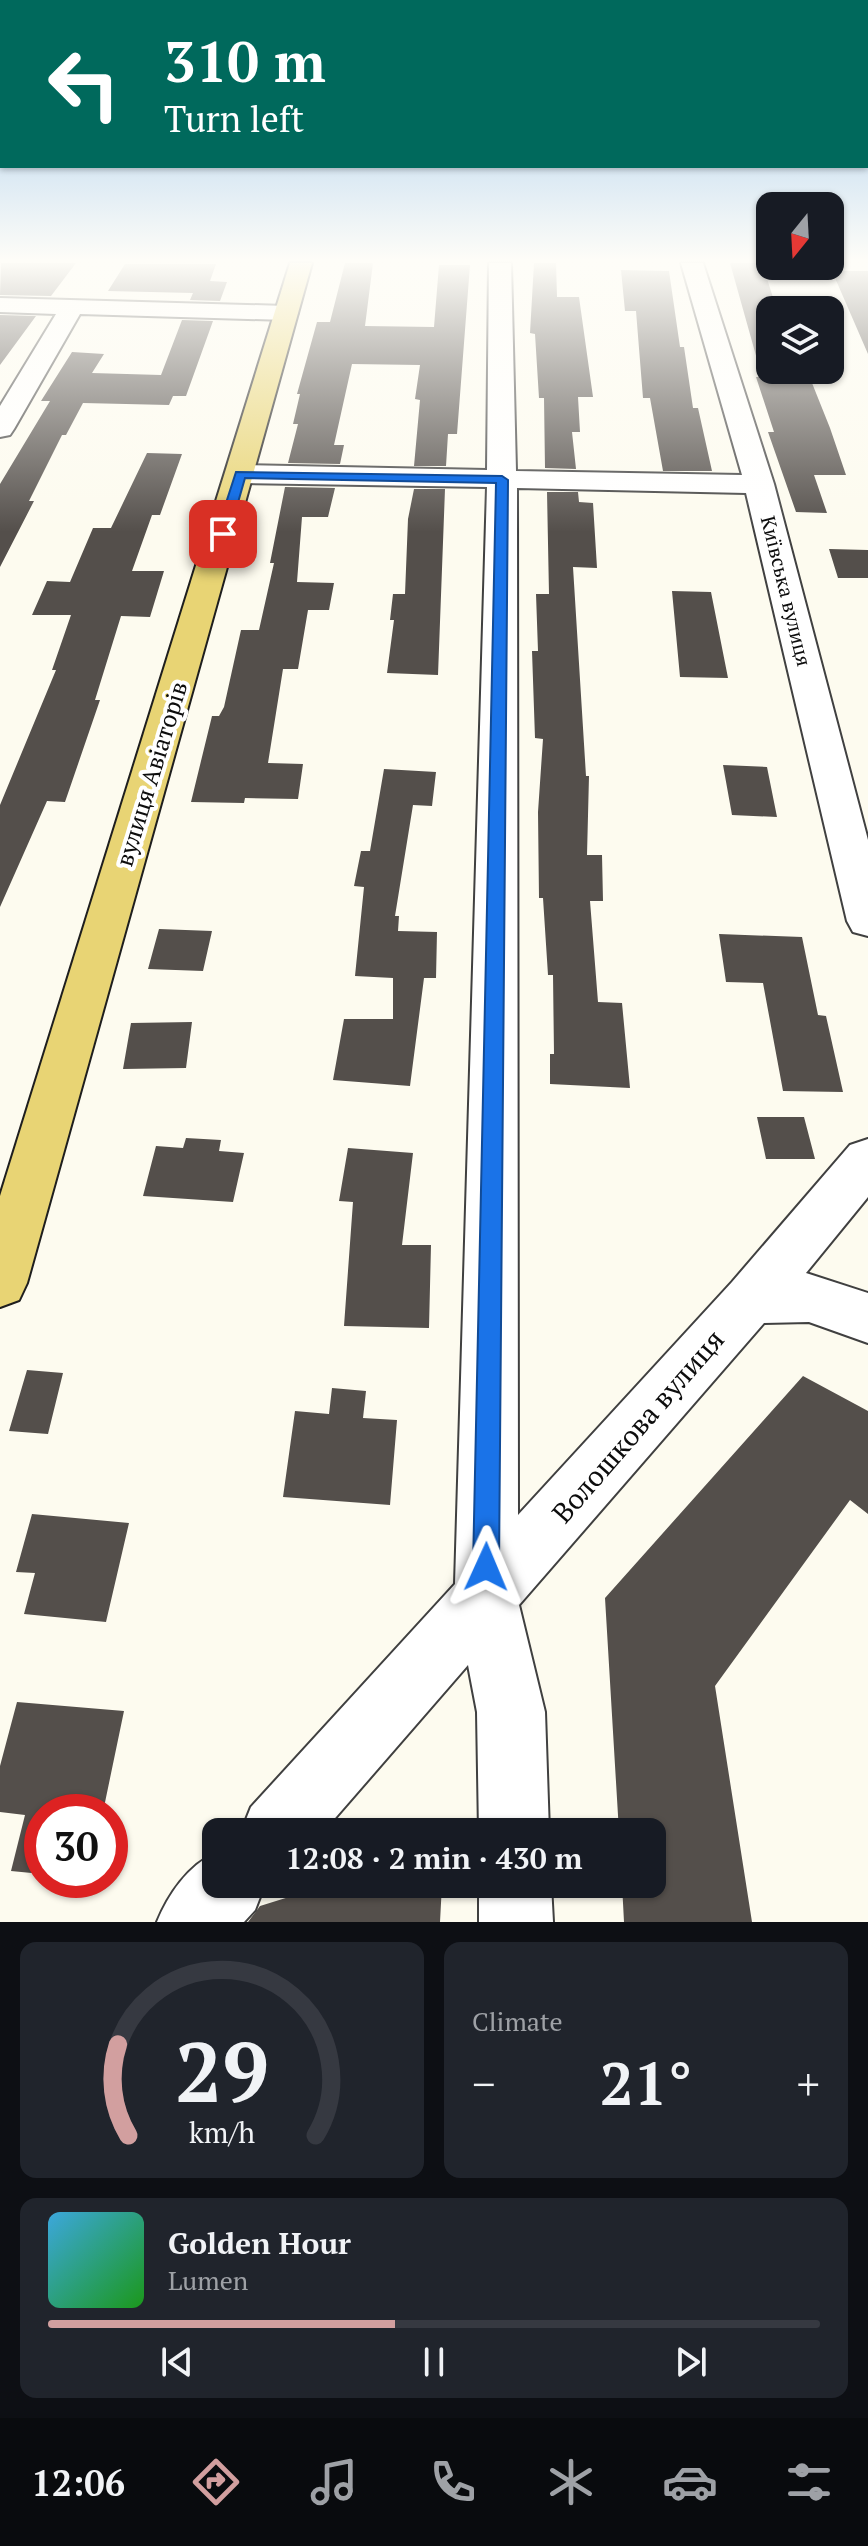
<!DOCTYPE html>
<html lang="en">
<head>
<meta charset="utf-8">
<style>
	body { margin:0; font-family:"PT Serif",serif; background:#20242c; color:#f1f3f6; height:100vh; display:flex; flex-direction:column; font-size:30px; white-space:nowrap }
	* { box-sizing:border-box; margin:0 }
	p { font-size:26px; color:#9ea1a6 }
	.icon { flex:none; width:44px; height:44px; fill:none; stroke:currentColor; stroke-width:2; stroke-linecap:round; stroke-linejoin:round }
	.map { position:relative; height:1922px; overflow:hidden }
	.side { display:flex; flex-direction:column; gap:20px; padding:20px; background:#0d0f14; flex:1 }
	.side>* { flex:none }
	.top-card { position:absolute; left:0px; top:0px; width:868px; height:168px; box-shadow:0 2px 6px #0004; background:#00695c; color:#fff; overflow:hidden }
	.needle { width:52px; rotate:198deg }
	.fabs { position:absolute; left:756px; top:192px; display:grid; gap:16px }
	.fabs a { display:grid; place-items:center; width:88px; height:88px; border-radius:16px; background:#171b24; box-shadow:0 2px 6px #0004; font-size:40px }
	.speed { position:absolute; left:24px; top:1794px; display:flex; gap:16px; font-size:40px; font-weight:700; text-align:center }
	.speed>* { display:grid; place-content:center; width:104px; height:104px; border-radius:50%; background:#171b24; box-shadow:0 2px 6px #0004; line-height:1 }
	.speed .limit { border:12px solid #d22; background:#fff; color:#111 }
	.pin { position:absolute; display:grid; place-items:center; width:68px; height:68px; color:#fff; margin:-34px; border-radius:16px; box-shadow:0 4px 12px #0006 }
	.me { position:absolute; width:88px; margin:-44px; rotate:1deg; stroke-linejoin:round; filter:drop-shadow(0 0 6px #0008) }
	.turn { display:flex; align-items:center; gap:28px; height:168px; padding:0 32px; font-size:36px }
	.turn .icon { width:104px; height:104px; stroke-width:2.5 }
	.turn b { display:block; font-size:56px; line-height:68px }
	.big { font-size:60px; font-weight:800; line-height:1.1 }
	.side .tile { flex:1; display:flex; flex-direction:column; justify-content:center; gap:12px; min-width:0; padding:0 28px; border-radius:16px; background:#20242c }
	.side .dial { align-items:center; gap:0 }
	.dial svg { height:208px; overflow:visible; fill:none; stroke:#363941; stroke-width:7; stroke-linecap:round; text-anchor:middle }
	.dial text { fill:#f1f3f6; stroke:none }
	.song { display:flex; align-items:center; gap:24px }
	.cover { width:96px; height:96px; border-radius:12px; background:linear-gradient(135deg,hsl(200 70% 55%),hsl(120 70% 35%)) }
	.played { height:8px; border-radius:4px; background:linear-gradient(90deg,#d29f9f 45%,#363941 45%) }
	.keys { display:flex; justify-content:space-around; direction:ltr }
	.heat { display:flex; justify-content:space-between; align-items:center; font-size:44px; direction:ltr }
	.side .tiles { flex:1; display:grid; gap:20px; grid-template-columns:1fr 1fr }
	.tile:last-child { grid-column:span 2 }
	.trip { position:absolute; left:202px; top:1818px; width:464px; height:80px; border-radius:16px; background:#171b24; box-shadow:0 2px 6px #0004; font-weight:800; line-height:80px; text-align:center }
	.dock { display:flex; height:128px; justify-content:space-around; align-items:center; background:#090b0e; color:#9ea1a6 }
	.dock .icon { width:56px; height:56px }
	.dock .current { color:#d29f9f }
	.dock b { font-size:36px; color:#f1f3f6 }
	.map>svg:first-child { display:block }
	.building { fill:#544f4b }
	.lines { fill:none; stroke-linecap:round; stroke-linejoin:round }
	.minor-casing { stroke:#404040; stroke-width:4 }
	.major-casing { stroke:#1e1e1e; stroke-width:4 }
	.minor { fill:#fff; fill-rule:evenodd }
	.major { fill:#e8d474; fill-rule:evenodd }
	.route { fill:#1a73e8; stroke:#114b97; stroke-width:2 }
	.labels { text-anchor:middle; stroke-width:8; stroke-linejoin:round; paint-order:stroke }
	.far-street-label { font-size:20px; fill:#0d0d0d; stroke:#fff }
	.street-label { font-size:24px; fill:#0d0d0d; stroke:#fff }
	.near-street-label { font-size:28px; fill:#0d0d0d; stroke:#fff }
</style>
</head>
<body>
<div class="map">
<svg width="868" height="1922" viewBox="0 0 868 1922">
	<rect width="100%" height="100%" fill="#fdfbef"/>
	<!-- building -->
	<path class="building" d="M1,263H76L51,296L0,295Z
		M345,263H373L365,326L434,327L439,265H470L457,434H448L446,466H414L420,400L415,399L420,365L352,364L334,445H344L340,464L288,463L298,424H293L300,394H297L317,322H330Z
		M534,263H556L557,297H579L593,397H578L580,432H572L576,469L545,468L544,398H539L535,334L530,333Z
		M730,263H762L777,310H770V377H766L810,378L830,428L846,475H814L827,513L796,512L768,432H774L756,377H762Z
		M125,264H216L210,281L227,282L220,301L190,300L193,293L108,291Z
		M621,270L669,271L680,347H684L693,408H698L712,471H663L650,398H643L636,311H625Z
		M832,271H868V354Z
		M0,315L36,316L0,365Z
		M182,320L213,321L186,396H173L169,405L83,403L66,435H62L29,501H34L0,567V484L50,401H41L72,352L104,354L92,373L161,375Z
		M147,453L182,454L160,515H152L132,571H164L150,617L121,616L95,700H100L65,802L47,801L0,907V805L56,670H52L71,615H32L47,581L70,582L93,528H111Z
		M285,487L335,488L328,517H302L297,582L334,583L329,610H308L298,669H283L268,763L303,764L298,799L245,798L244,803L191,802L212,716H219L224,707L241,630H259L274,563H270Z
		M414,489H445L438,675L387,673L394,620H390L393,594H405L408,519Z
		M547,492H578L579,502L593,503L597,568L573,567L586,776H589L587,855H602L603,901H590L598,1002L622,1003L630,1088L550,1084V1054H554L553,975H548L543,898H539L538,812L543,739L535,738L532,651H538L536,594H549Z
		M829,549L868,550V578H838Z
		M672,591L711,592L728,678L680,677Z
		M723,765L767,767L777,817L732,815Z
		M384,769L436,772L432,806L413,805L395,916H399L398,931L437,932L436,978H424L410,1086L333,1080L344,1019H393V978L355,976L364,887L354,886L361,851H370Z
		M159,929L212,931L203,971L148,969Z
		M719,934L802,937L818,1015L826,1016L843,1092L783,1091L763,983L726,982Z
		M192,1022L186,1068L123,1069L131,1023Z
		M757,1117H804L815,1159H766Z
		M186,1138L221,1140L219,1151L244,1153L233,1202L143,1196L156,1146L183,1148Z
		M348,1148L413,1153L402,1245H431L429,1328L344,1326L353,1202L339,1201Z
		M27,1370L63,1373L48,1434L9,1431Z
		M803,1376L868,1411V1514L850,1500L715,1686L752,1922H624L622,1884H652V1832H619L605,1598Z
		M332,1388L366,1391L363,1418L397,1420L390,1505L283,1497L295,1411L329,1414Z
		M32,1514L129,1523L106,1622L24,1614L35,1573L16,1572Z
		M17,1702L124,1711L103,1812H42V1874L11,1871L25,1815L0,1812V1766Z
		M351,1884H442L440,1922H248L260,1906L321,1887L349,1894Z"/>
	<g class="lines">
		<!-- minor casing -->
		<g class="minor-casing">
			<path id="minor" d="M489,263H511L516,471L742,475L681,263H703L774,484L868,840V936L853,932L847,921L746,493L517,488L518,1515L732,1282L850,1145L868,1139V1197L806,1273L868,1293V1343L809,1322L764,1323L519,1605L545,1712L549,1832H479L477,1712L468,1665L323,1832H241L251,1807L455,1584L487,487L240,483L230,480L226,474L230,468L240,465L487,470Z
				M0,298L286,306L298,313L286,320L80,314L14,429L10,435L0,437V406L56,314L0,312Z
				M216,1853V1884H265L255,1910L244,1922H157C168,1895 188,1865 216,1853Z
				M479,1884H551L553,1922H479Z"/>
		</g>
		<!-- major casing -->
		<g class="major-casing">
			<path id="major" d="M290,263H312L27,1283L19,1300L0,1307V1196Z"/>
		</g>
		<!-- minor -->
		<use href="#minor" class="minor"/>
		<!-- major -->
		<use href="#major" class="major"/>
	</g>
	<!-- sky -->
	<linearGradient id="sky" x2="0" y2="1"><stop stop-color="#95c2eb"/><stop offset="0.49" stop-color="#fefdf8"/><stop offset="1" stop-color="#fefdf8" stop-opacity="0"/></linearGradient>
	<rect width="868" height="532" fill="url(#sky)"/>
	<!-- route -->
	<path class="route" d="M236,472L502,476L508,480L499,1567L495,1576L486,1580L477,1576L473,1567L496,483L245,478L229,534L223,538L216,534Z"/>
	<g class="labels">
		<!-- far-street labels -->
		<g class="far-street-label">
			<text transform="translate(786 591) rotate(76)" y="7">Київська вулиця</text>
		</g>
		<!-- street labels -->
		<g class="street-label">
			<text transform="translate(152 774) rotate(-73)" y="8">вулиця Авіаторів</text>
		</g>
		<!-- near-street labels -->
		<g class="near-street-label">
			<text transform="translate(638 1426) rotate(-49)" y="10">Волошкова вулиця</text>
		</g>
	</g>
</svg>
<div class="fabs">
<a><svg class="needle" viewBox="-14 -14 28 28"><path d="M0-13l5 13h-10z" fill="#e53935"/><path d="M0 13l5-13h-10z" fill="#9ea1a6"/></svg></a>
<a><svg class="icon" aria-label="layers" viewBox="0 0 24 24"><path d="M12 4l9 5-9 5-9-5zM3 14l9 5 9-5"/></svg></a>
</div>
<div class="speed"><div class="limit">30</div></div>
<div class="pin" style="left:223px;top:534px;background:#d93025"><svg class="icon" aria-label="arrive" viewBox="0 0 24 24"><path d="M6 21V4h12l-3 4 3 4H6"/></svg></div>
<svg class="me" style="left:486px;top:1567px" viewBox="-20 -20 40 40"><path d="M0-17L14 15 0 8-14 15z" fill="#1a73e8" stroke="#fff" stroke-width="4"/></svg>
<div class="trip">12:08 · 2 min · 430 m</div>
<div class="top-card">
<div class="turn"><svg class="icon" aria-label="left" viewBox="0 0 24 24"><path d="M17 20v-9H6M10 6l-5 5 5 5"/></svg><div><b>310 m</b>Turn left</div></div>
</div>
</div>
<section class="side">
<div class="tiles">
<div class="tile dial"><svg viewBox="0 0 100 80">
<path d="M14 69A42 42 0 1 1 86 69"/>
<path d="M14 69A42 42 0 0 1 10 34" stroke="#d29f9f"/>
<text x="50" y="56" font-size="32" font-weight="700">29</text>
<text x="50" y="72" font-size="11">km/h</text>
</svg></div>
<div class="tile"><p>Climate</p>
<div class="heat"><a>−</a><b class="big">21°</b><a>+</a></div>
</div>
<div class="tile">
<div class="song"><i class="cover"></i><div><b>Golden Hour</b><p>Lumen</p></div></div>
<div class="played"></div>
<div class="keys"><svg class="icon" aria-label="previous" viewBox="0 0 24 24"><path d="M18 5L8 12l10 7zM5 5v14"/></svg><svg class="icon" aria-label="pause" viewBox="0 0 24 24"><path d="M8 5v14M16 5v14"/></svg><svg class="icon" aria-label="next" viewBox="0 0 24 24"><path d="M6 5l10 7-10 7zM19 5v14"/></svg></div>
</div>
</div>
</section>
<nav class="dock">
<b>12:06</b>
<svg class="icon current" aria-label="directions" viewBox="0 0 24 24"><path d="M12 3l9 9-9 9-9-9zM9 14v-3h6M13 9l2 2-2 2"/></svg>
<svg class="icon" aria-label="music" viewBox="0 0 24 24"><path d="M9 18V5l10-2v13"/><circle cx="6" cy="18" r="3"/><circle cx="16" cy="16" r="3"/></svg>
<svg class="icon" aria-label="phone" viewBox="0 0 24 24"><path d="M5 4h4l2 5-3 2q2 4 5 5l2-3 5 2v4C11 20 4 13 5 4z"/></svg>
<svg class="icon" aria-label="climate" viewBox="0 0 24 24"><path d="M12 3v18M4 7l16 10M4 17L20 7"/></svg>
<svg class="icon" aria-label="car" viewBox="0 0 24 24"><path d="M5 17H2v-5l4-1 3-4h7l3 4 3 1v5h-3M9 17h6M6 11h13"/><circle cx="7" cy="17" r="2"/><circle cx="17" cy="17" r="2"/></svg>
<svg class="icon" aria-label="filters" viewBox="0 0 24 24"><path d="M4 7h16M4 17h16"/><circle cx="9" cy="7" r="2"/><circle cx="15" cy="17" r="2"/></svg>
</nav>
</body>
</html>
